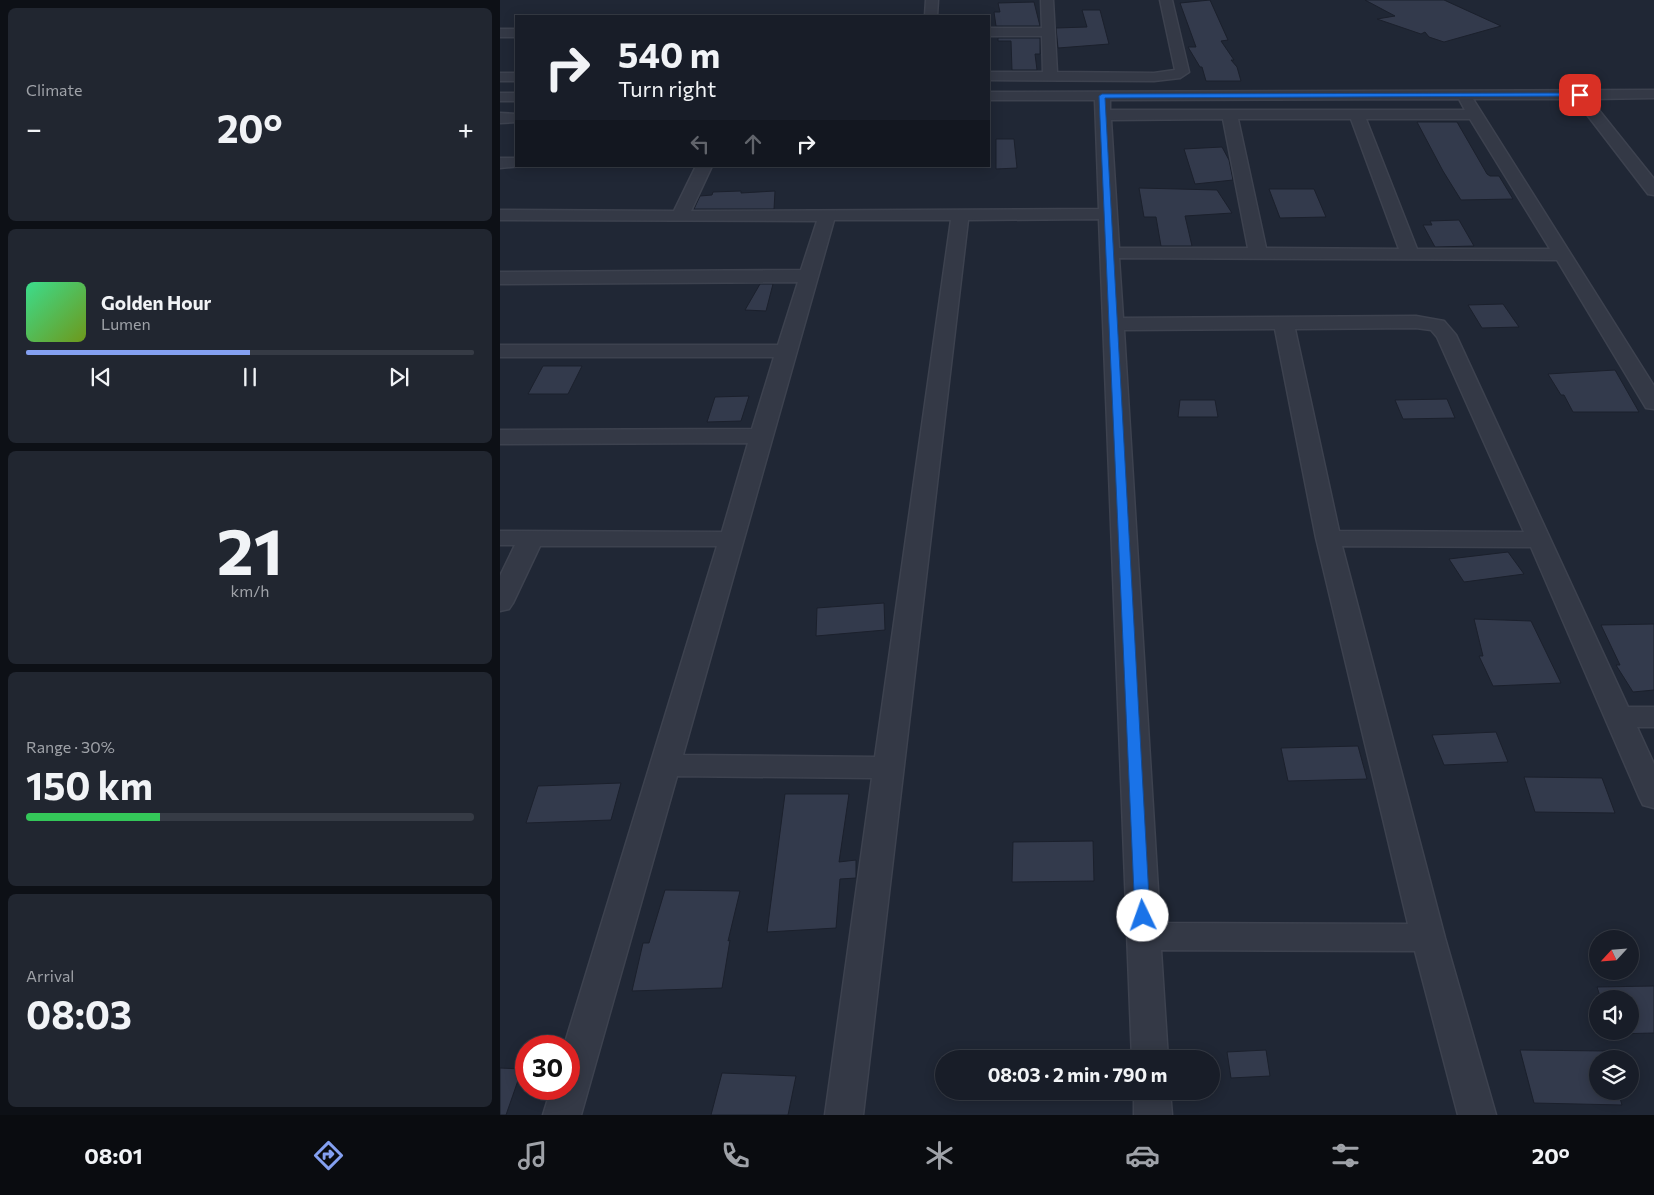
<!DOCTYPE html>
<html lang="en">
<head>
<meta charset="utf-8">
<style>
	body { margin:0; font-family:Commissioner,sans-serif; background:#212630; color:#f1f3f6; height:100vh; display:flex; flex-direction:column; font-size:19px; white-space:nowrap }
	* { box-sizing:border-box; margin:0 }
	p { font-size:16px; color:#9fa2a8 }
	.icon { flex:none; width:28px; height:28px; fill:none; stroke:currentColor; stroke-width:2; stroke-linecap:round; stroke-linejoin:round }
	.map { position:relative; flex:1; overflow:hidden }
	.details { display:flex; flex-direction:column; gap:8px; padding:8px; background:#0d1016; width:500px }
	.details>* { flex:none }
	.banner { position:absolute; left:15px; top:15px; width:475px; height:152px; border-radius:0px; box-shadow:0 2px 12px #0003,0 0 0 1px #363b45; background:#181d28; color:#f1f3f6; overflow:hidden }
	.needle { width:32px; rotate:244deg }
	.controls { position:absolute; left:1089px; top:930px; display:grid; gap:10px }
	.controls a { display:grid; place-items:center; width:50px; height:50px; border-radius:50%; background:#181d28; box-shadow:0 2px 12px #0003,0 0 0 1px #363b45; font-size:25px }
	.speed { position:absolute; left:15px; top:1035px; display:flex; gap:10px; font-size:25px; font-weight:700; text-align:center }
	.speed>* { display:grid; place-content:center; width:65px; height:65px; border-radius:50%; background:#181d28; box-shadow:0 2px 12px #0003,0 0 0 1px #363b45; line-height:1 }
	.speed .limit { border:8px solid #d22; background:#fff; color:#111 }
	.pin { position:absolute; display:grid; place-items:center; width:42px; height:42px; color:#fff; margin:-21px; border-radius:10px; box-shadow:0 2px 8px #0006 }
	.me { position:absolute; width:55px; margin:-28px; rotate:357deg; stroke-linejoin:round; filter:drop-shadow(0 0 4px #0008) }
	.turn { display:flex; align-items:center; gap:18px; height:105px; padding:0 20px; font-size:22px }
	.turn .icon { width:65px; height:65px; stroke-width:2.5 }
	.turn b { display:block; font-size:35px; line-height:42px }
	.lanes { display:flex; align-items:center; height:48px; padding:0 20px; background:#0003; justify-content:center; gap:25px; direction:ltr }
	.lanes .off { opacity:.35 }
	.big { font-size:38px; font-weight:700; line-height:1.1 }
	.details .widget { flex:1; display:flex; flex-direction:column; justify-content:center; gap:8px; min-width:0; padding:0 18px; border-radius:8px; background:#212630 }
	.details .dial { align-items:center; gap:0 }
	.dial b { font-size:65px; line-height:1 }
	.song { display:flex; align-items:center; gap:15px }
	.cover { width:60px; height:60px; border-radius:8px; background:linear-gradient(135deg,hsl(150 70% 55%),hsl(80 70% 35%)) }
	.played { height:5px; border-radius:2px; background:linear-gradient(90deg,#84a0f1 50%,#363b45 50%) }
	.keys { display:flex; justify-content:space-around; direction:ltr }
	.heat { display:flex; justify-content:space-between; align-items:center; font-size:28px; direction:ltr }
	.charge { height:8px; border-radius:4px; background:linear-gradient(90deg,#34c759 30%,#363b45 0) }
	.trip { position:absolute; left:435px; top:1050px; width:285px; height:50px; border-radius:25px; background:#181d28; box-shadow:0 2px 12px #0003,0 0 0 1px #363b45; font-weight:700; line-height:50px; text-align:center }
	.tabs { display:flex; height:80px; justify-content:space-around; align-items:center; background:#0a0c10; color:#9fa2a8 }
	.tabs .icon { width:35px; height:35px }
	.tabs .on { color:#84a0f1 }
	.tabs b { font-size:22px; color:#f1f3f6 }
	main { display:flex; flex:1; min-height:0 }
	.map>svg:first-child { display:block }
	.building { fill:#333a4c; stroke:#1b202c }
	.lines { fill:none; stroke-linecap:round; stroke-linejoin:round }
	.street-casing { stroke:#3d424f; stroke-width:3 }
	.street { fill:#343946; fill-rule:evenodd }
	.route { fill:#1a73e8; stroke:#114b97 }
</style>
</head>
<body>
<main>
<section class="details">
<div class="widget"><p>Climate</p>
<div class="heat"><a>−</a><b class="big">20°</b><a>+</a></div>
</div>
<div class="widget">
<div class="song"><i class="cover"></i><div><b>Golden Hour</b><p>Lumen</p></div></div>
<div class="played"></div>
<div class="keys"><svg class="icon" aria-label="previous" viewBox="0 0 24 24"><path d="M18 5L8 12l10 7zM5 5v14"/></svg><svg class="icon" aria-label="pause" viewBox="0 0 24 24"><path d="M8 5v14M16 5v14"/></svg><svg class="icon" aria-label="next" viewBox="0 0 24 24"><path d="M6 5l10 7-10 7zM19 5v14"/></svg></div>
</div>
<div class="widget dial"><b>21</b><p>km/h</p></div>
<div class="widget"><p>Range · 30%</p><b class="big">150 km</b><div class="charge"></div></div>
<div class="widget"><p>Arrival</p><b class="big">08:03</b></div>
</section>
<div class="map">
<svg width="1154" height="1115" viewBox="0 0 1154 1115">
	<rect width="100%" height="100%" fill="#202735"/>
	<!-- building -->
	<path class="building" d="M710,0L728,40L721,41L734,60H731L737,67L741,81H706L702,67H700L688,47H696L680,3Z
		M865,0H944L1001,26L944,42L929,37L925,32L921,34L877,19L895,16Z
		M534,2L540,26H496L494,12H500L498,3Z
		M582,10H600L609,44L558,48L556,28L587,27Z
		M498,38H540V54H535L537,70H512L511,41H498Z
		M917,122H957L987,174L990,176H999L1013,199L961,200L943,171Z
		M496,139H514L517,168L496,169Z
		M722,147L729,160L733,180L695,184L684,149Z
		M639,188L717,190L732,213L685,216L692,246H661L656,217H644Z
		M769,189H814L826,217L780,218Z
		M241,191V193L275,191L274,209H194L200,196L212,195L213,192Z
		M959,220L974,246L935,247L923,225H932L930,221Z
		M260,284H273L266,311L245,310Z
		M1003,304L1019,327L982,328L968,305Z
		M43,366H82L68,394H28Z
		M1115,370L1139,412H1073L1064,395H1061L1048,374Z
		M249,396L241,421L207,422L215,397Z
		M947,399L955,418L903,419L895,400Z
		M680,400H715L718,417H678Z
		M1008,552L1024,574L964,582L949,559Z
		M384,603L385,630L316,636L317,608Z
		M974,619L1031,621L1061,683L993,686L979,656H983Z
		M1154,624V690L1133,692L1116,665H1120L1101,625Z
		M996,732L1008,762L944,765L932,735Z
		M858,746L867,779L788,781L781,748Z
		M1024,777L1102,778L1115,813L1035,812Z
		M121,783L111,820L26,823L38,786Z
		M285,794H349L339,862L356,860V878L340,879L336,928L267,932Z
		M593,841L594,881L512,882L513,842Z
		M165,890L240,891L228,941L230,940L222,988L132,991L143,943H149Z
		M1154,986V1033L1113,1034L1112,1031H1130V999H1101L1097,987Z
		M766,1050L770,1076L731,1078L727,1052Z
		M1020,1050L1106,1051L1108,1059H1098V1091H1118L1122,1105L1034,1103Z
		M0,1068L22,1069L6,1115H0Z
		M222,1073L296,1076L288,1115H211Z"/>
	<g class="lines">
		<!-- street casing -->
		<g class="street-casing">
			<path id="street" d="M426,0H438L437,16H425Z
				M541,0H553L557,72L654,73L675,70L660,0H672L689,72L680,78L654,81L489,80V72H543L542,36H489V28H542Z
				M0,29H16V37H0Z
				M0,73H16V81H0Z
				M1154,90V98L1090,99L1154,179V195L1148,194L1075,99H973L1154,386V409L1146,408L1143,403L1057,260L619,258L623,318L916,316L944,321L956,335L1128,707H1154V727H1137L1154,764V808L1143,805L1139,797L1031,547L842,546L945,938L996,1115H958L915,951L661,950L668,1059H632L599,219L468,220L363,1115H325L372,778L177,776L81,1115H43L51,1089H69V1046H64L217,546H40L13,603L9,609L0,611V576L15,545H0V531L222,532L248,443L0,444V430L252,429L274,357H0V345H278L298,282L0,284V272L301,270L317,221L0,220V210L174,211L196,166H212L191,211L599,209L595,100H489V92ZM959,99L965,110H610V100ZM723,119L748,248H619L611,120ZM738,119H851L899,249L766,248ZM866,119H970L1050,249H917ZM334,220H451L375,757L183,755ZM916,328L931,330L937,337L1024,532L839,531L795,329ZM775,329L816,538L908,924L660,923L624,330Z
				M0,93H16V101H0Z
				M0,113L16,114V122L0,123Z
				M0,158H16V166H22L0,168Z
				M634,1091H670L672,1115H634Z"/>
		</g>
		<!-- street -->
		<use href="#street" class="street"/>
	</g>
	<!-- route -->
	<path class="route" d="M1080,93H1082V96L605,98L650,916L648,920L643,922L637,920L635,916L599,96L602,94Z"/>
</svg>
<div class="controls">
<a><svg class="needle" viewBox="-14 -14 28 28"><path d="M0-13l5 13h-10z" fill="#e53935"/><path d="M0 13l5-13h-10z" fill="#9fa2a8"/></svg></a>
<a><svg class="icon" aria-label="sound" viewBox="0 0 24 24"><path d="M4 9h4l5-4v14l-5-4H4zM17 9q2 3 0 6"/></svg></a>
<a><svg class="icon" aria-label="layers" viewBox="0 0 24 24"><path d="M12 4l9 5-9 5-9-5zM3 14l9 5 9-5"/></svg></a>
</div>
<div class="speed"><div class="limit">30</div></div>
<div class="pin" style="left:1080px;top:95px;background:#d93025"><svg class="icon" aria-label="arrive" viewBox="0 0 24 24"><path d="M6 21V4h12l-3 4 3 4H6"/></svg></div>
<svg class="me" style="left:643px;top:916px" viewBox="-20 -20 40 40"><circle r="19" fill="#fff"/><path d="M0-13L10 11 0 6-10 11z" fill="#1a73e8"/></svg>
<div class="trip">08:03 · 2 min · 790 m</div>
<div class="banner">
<div class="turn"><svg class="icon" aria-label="right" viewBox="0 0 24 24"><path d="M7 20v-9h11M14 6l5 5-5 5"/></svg><div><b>540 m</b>Turn right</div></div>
<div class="lanes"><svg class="icon off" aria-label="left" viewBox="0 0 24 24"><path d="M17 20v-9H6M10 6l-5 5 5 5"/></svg><svg class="icon off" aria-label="ahead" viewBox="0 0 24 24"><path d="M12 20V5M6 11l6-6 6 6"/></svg><svg class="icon" aria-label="right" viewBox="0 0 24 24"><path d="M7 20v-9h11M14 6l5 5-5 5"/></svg></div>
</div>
</div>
</main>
<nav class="tabs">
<b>08:01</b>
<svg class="icon on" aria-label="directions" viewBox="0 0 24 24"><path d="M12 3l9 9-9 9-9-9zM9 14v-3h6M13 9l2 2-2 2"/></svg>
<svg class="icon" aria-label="music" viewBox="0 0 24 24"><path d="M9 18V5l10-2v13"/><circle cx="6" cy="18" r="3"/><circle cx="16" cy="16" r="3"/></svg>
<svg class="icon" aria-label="phone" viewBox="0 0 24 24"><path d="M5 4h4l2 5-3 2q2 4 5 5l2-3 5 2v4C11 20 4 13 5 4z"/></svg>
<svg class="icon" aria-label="climate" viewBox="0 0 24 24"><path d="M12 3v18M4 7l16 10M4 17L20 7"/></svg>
<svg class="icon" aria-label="car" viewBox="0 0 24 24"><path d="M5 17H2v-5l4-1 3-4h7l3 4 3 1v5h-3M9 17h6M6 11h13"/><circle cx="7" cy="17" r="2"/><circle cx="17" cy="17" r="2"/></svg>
<svg class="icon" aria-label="filters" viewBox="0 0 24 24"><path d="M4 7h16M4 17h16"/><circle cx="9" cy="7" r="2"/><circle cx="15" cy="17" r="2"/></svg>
<b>20°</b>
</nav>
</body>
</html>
